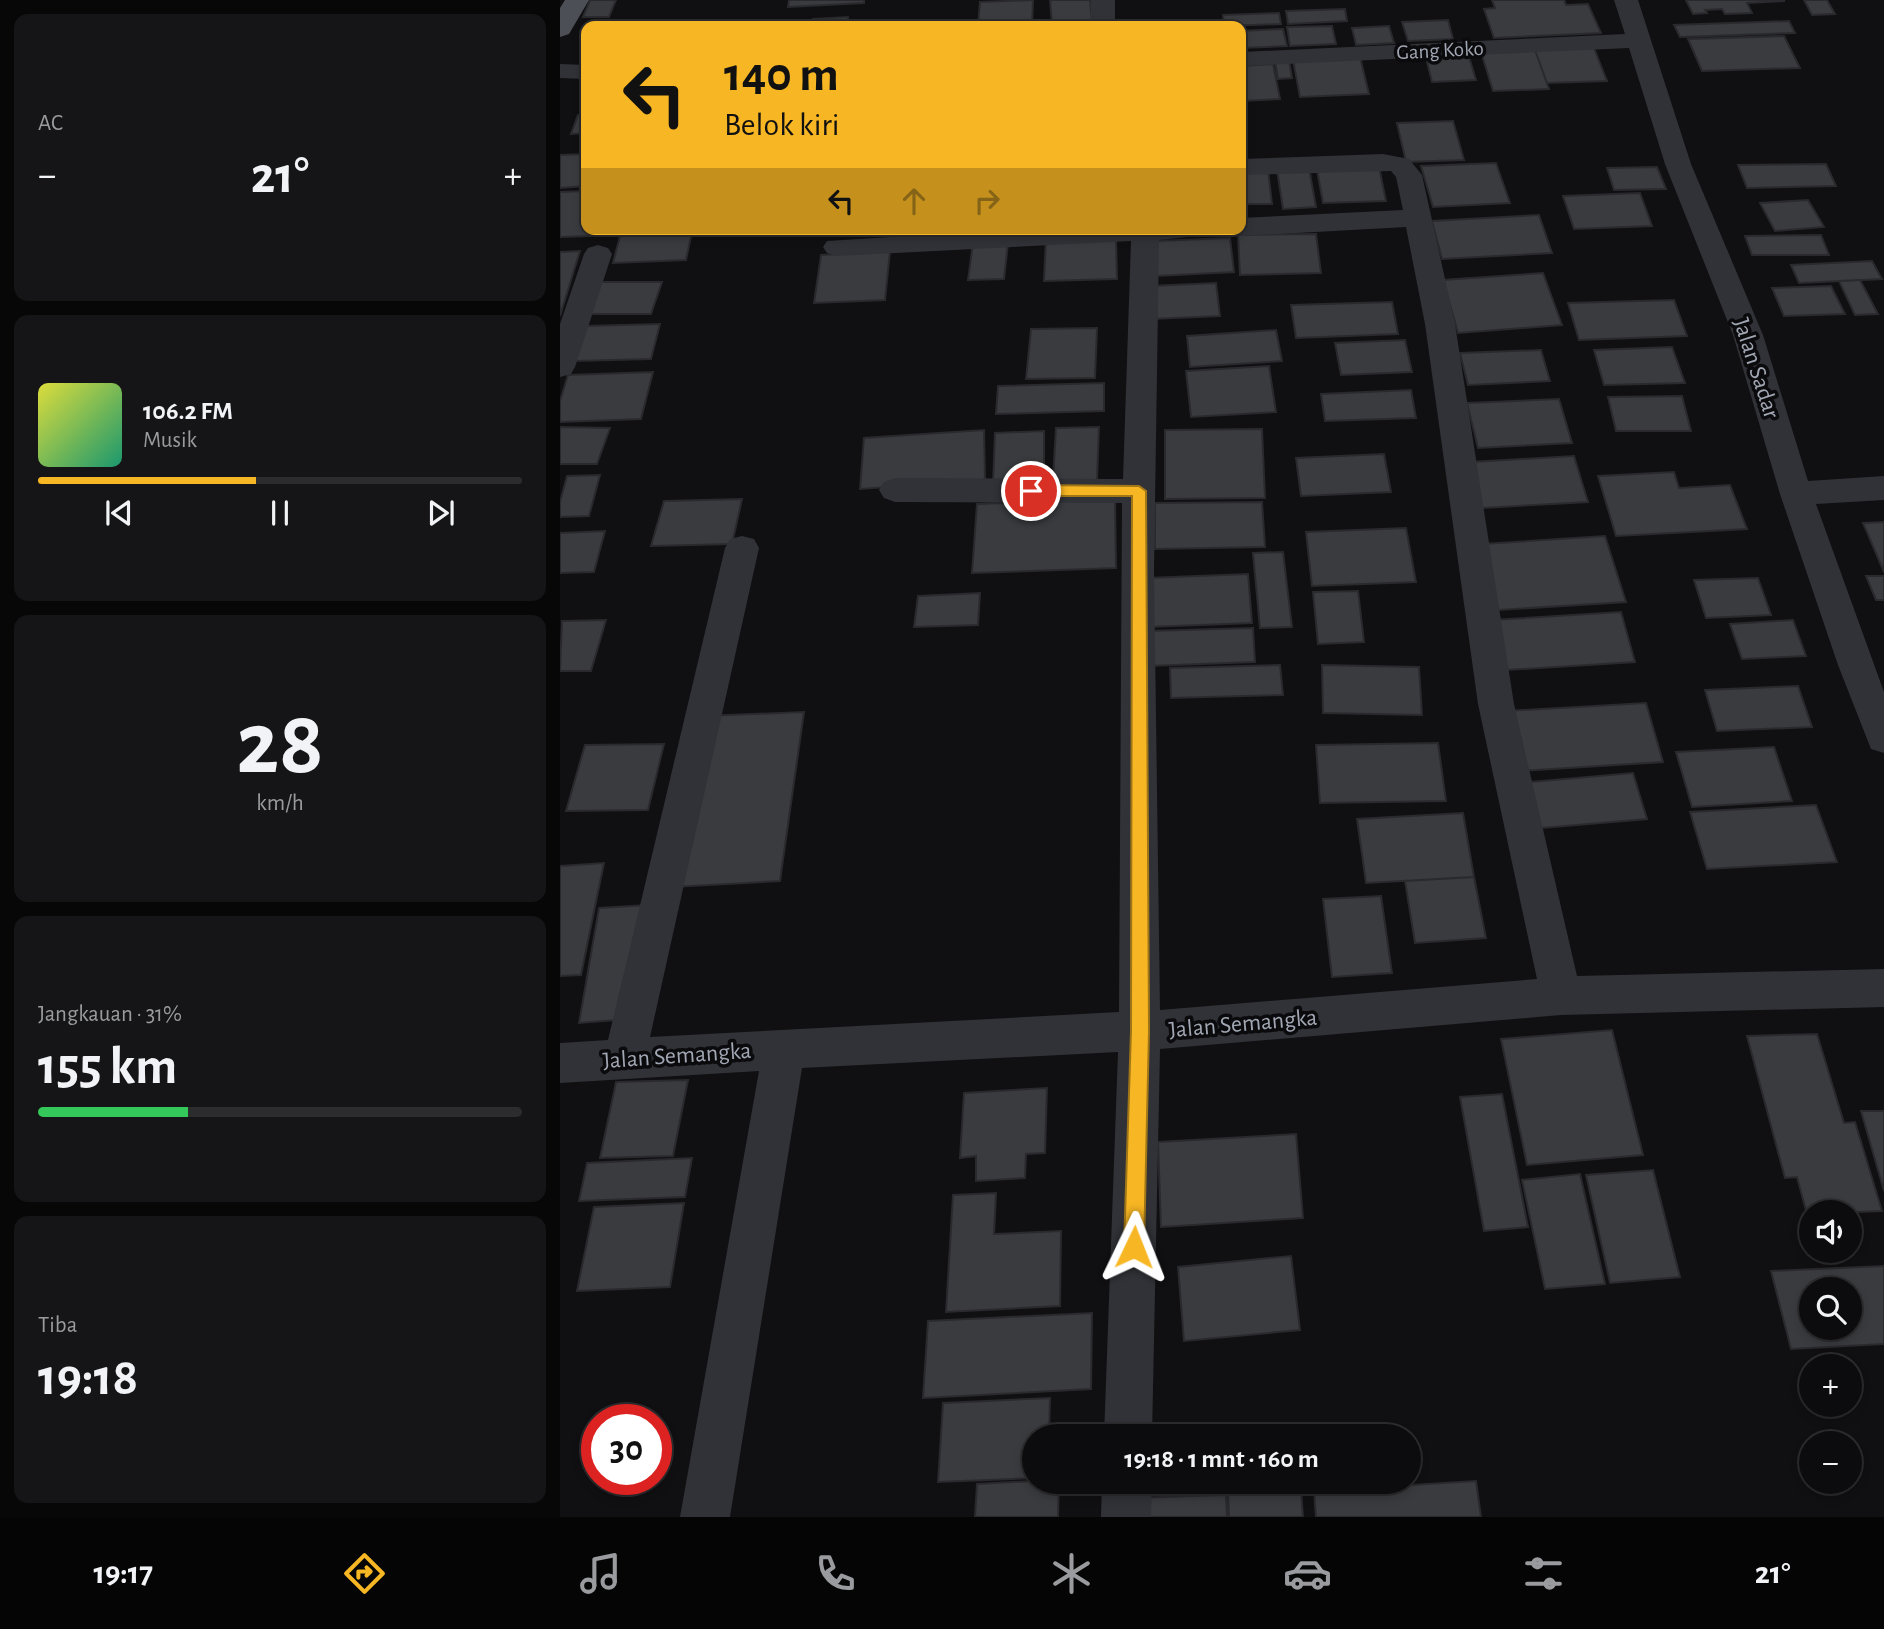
<!DOCTYPE html>
<html lang="id">
<head>
<meta charset="utf-8">
<style>
	body { margin:0; font-family:"Alegreya Sans",sans-serif; background:#151517; color:#f1f3f6; height:100vh; display:flex; flex-direction:column; font-size:26px; white-space:nowrap }
	* { box-sizing:border-box; margin:0 }
	p { font-size:23px; color:#9a9b9e }
	.icon { flex:none; width:38px; height:38px; fill:none; stroke:currentColor; stroke-width:2; stroke-linecap:round; stroke-linejoin:round }
	.map { position:relative; flex:1; overflow:hidden }
	.panel { display:flex; flex-direction:column; gap:14px; padding:14px; background:#070708; width:560px }
	.panel>* { flex:none }
	.guide { position:absolute; left:21px; top:21px; width:665px; height:214px; border-radius:14px; box-shadow:0 4px 10px #0003,0 0 0 2px #2c2c2e; background:#f7b623; color:#111; overflow:hidden }
	.buttons { position:absolute; left:1239px; top:1200px; display:grid; gap:14px }
	.buttons a { display:grid; place-items:center; width:63px; height:63px; border-radius:50%; background:#0c0c0e; box-shadow:0 4px 10px #0003,0 0 0 2px #2c2c2e; font-size:35px }
	.speed { position:absolute; left:21px; top:1404px; display:flex; gap:14px; font-size:35px; font-weight:700; text-align:center }
	.speed>* { display:grid; place-content:center; width:91px; height:91px; border-radius:50%; background:#0c0c0e; box-shadow:0 4px 10px #0003,0 0 0 2px #2c2c2e; line-height:1 }
	.speed .limit { border:10px solid #d22; background:#fff; color:#111 }
	.pin { position:absolute; display:grid; place-items:center; width:60px; height:60px; color:#fff; margin:-30px; border:4px solid #fff; border-radius:50%; box-shadow:0 2px 7px #0007 }
	.me { position:absolute; width:77px; margin:-38px; rotate:2deg; stroke-linejoin:round; filter:drop-shadow(0 0 5px #0008) }
	.turn { display:flex; align-items:center; gap:24px; height:147px; padding:0 28px; font-size:32px }
	.turn .icon { width:91px; height:91px; stroke-width:2.5 }
	.turn b { display:block; font-size:49px; line-height:60px }
	.lanes { display:flex; align-items:center; height:66px; padding:0 28px; background:#0003; justify-content:center; gap:35px; direction:ltr }
	.lanes .off { opacity:.35 }
	.big { font-size:52px; font-weight:700; line-height:1.1 }
	.panel .widget { flex:1; display:flex; flex-direction:column; justify-content:center; gap:10px; min-width:0; padding:0 24px; border-radius:14px; background:#151517 }
	.panel .dial { align-items:center; gap:0 }
	.dial b { font-size:91px; line-height:1 }
	.song { display:flex; align-items:center; gap:21px }
	.cover { width:84px; height:84px; border-radius:10px; background:linear-gradient(135deg,hsl(60 70% 55%),hsl(160 70% 35%)) }
	.played { height:7px; border-radius:4px; background:linear-gradient(90deg,#f7b623 45%,#2c2c2e 45%) }
	.keys { display:flex; justify-content:space-around; direction:ltr }
	.heat { display:flex; justify-content:space-between; align-items:center; font-size:38px; direction:ltr }
	.charge { height:10px; border-radius:5px; background:linear-gradient(90deg,#34c759 31%,#2c2c2e 0) }
	.trip { position:absolute; left:462px; top:1424px; width:399px; height:70px; border-radius:35px; background:#0c0c0e; box-shadow:0 4px 10px #0003,0 0 0 2px #2c2c2e; font-weight:700; line-height:70px; text-align:center }
	.tabs { display:flex; height:112px; justify-content:space-around; align-items:center; background:#050506; color:#9a9b9e }
	.tabs .icon { width:49px; height:49px }
	.tabs .selected { color:#f7b623 }
	.tabs b { font-size:32px; color:#f1f3f6 }
	main { display:flex; flex:1; min-height:0 }
	.map>svg:first-child { display:block }
	.building { fill:#3a3b3f; stroke:#2a2a2e; stroke-width:2; fill-rule:evenodd }
	.lines { fill:none; stroke-linecap:round; stroke-linejoin:round }
	.street { fill:#313237; fill-rule:evenodd }
	.primary { fill:#4d4f56; fill-rule:evenodd }
	.route { fill:#f7b623; stroke:#a17617; stroke-width:2 }
	.labels { text-anchor:middle; stroke-width:7; stroke-linejoin:round; paint-order:stroke }
	.far-street-label { font-size:21px; fill:#a1a6b3; stroke:#0b0b0d }
	.street-label { font-size:24px; fill:#a1a6b3; stroke:#0b0b0d }
</style>
</head>
<body>
<main>
<section class="panel">
<div class="widget"><p>AC</p>
<div class="heat"><a>−</a><b class="big">21°</b><a>+</a></div>
</div>
<div class="widget">
<div class="song"><i class="cover"></i><div><b>106.2 FM</b><p>Musik</p></div></div>
<div class="played"></div>
<div class="keys"><svg class="icon" aria-label="previous" viewBox="0 0 24 24"><path d="M18 5L8 12l10 7zM5 5v14"/></svg><svg class="icon" aria-label="pause" viewBox="0 0 24 24"><path d="M8 5v14M16 5v14"/></svg><svg class="icon" aria-label="next" viewBox="0 0 24 24"><path d="M6 5l10 7-10 7zM19 5v14"/></svg></div>
</div>
<div class="widget dial"><b>28</b><p>km/h</p></div>
<div class="widget"><p>Jangkauan · 31%</p><b class="big">155 km</b><div class="charge"></div></div>
<div class="widget"><p>Tiba</p><b class="big">19:18</b></div>
</section>
<div class="map">
<svg width="1324" height="1517" viewBox="0 0 1324 1517">
	<rect width="100%" height="100%" fill="#101012"/>
	<!-- building -->
	<path class="building" d="M30,0H56L49,17H23Z
		M229,0H304V3L228,7Z
		M473,0L472,24L418,26L420,2Z
		M490,0H530L532,22L492,24Z
		M932,0H1004L1006,5L1028,4L1041,33L934,38L924,9L935,8Z
		M1126,0H1224V1L1187,3L1192,13L1165,14L1162,9L1145,10L1147,13L1133,14Z
		M1244,0H1267L1275,14L1252,15Z
		M785,9L787,21L728,24L726,11Z
		M719,13L721,24L664,26L663,15Z
		M288,17L287,26H252L253,19Z
		M888,20L893,39L848,41L842,22Z
		M1229,21L1235,33L1120,37L1114,25Z
		M772,26L776,44L730,46L727,27Z
		M829,26L834,43L796,45L792,28Z
		M723,29L727,46L681,48V31Z
		M1224,36L1240,68L1142,71L1128,39Z
		M1034,48L1047,81L987,83L975,50Z
		M975,50L989,89L933,91L921,52Z
		M800,57L809,94L740,97L733,60Z
		M909,57L916,80L872,82L866,58Z
		M729,60L732,78L718,79L715,61Z
		M713,64L720,99L681,101V66Z
		M18,115H26V133L11,134Z
		M893,121L904,160L846,162L837,123Z
		M26,154V186L0,188V155Z
		M936,163L950,203L873,207L861,166Z
		M1266,164L1276,186L1187,188L1178,165Z
		M819,167L826,201L763,203L757,170Z
		M1097,167L1106,189L1054,190L1047,168Z
		M749,168L756,207L723,209L717,170Z
		M708,170L712,204H681V171Z
		M26,191V229H33L31,236L0,237V192Z
		M1080,193L1092,226L1014,229L1003,196Z
		M1248,200L1264,227L1215,231L1200,203Z
		M979,215L992,253L882,259L872,221Z
		M132,232L126,260L53,263L60,236Z
		M756,234L761,273L680,275L678,235Z
		M1261,235L1269,255H1192L1185,236Z
		M556,237L557,279L484,281L486,239Z
		M670,238L674,272L597,276L594,241Z
		M413,243H448L444,279L408,280Z
		M20,251L0,316V252Z
		M330,251L325,300L254,303L261,255Z
		M1312,261L1322,279L1239,283L1231,265Z
		M983,273L1002,325L898,333L883,280Z
		M1300,280L1318,314L1295,315L1279,281Z
		M38,282H102L91,314H26Z
		M656,283L660,316L591,319L590,286Z
		M1271,286L1285,314L1224,316L1212,288Z
		M1114,300L1127,336L1019,340L1008,303Z
		M832,302L838,334L736,338L731,305Z
		M100,324L91,359L14,361L25,326Z
		M537,328L535,378L466,379L471,329Z
		M716,330L722,361L630,367L627,336Z
		M845,340L852,372L781,375L775,343Z
		M1112,347L1125,383L1044,385L1034,350Z
		M981,350L990,381L908,385L900,353Z
		M709,366L716,412L631,417L626,371Z
		M93,372L81,419L0,422V401L8,375Z
		M544,383V411L436,414L438,386Z
		M851,390L856,418L765,421L761,394Z
		M1122,396L1131,431H1056L1048,397Z
		M999,399L1012,443L918,448L907,403Z
		M0,427L50,428L37,464H0Z
		M539,427L537,480H493L496,428Z
		M702,429L705,498L605,499V430Z
		M424,430L425,480L300,489L304,438Z
		M484,431V482L433,484L435,433Z
		M824,454L831,492L741,496L736,458Z
		M1014,456L1028,502L922,508L911,462Z
		M1114,472L1119,488L1170,485L1187,529L1056,536L1038,476Z
		M40,475L29,516L0,517V502L7,476Z
		M182,499L172,544L91,546L104,501Z
		M555,499L556,568L412,573L417,504Z
		M702,502L705,547L595,549V503Z
		M1324,522V572L1303,523Z
		M846,528L856,582L752,586L746,532Z
		M45,531L34,572L0,573V533Z
		M1045,536L1066,602L938,610L923,544Z
		M723,552L732,627L700,628L693,553Z
		M688,574L692,623L588,627L587,578Z
		M1306,576H1324V600H1316Z
		M1198,578L1211,615L1146,618L1134,580Z
		M798,591L804,642L758,644L753,592Z
		M420,593L418,625L354,627L358,596Z
		M1061,612L1075,662L946,670L934,620Z
		M46,620L31,671H0L2,621Z
		M1233,620L1246,656L1182,659L1170,624Z
		M693,628L695,662L587,666L586,631Z
		M720,665L723,695L611,698L610,668Z
		M762,665L859,667L862,715L763,713Z
		M1238,686L1252,727L1157,731L1145,690Z
		M1086,703L1103,762L958,771L945,711Z
		M244,712L220,881L112,887L144,716Z
		M878,743L886,801L760,803L756,745Z
		M104,744L88,810L6,811L25,745Z
		M1214,747L1232,801L1132,807L1116,752Z
		M1073,773L1087,819L970,829L958,783Z
		M1256,805L1277,862L1147,869L1130,812Z
		M903,813L914,877L806,883L797,819Z
		M44,863L21,975L0,976V866Z
		M914,877L926,938L855,943L845,881Z
		M821,896L832,973L772,977L763,899Z
		M87,905L69,1019L19,1023L39,908Z
		M1052,1030L1083,1155L967,1165L941,1039Z
		M1257,1034L1284,1123L1295,1122L1322,1211L1247,1214L1237,1177L1225,1178L1187,1036Z
		M128,1080L113,1156L40,1158L56,1082Z
		M487,1088L485,1153L466,1154L465,1178L416,1181V1156L400,1158L404,1093Z
		M942,1094L968,1227L924,1231L900,1097Z
		M1301,1111H1324V1191Z
		M736,1134L743,1218L601,1227L598,1142Z
		M132,1158L125,1197L19,1201L27,1163Z
		M1093,1170L1120,1277L1050,1283L1026,1175Z
		M1020,1174L1045,1284L985,1289L962,1180Z
		M436,1193L434,1234L501,1231L500,1306L386,1312L393,1195Z
		M124,1203L110,1287L17,1291L34,1207Z
		M731,1256L740,1330L624,1341L618,1267Z
		M1324,1266V1344L1231,1349L1211,1271ZM1251,1290H1290V1328H1251Z
		M532,1313L531,1389L363,1398L368,1321Z
		M490,1398L489,1437H474V1478L378,1482L383,1403Z
		M474,1481L499,1482L498,1517H415L417,1484Z
		M916,1481L921,1517H756L754,1491Z
		M741,1489L743,1517H669L668,1492Z
		M666,1495L667,1517H572V1498Z"/>
	<g class="lines">
		<!-- street -->
		<path class="street" d="M531,0H555V26H531Z
			M1054,0H1078L1131,164L1203,335L1248,481L1324,476V500L1256,504L1324,692V753L1311,749L1278,665L1220,494L1173,335L1105,164L1069,48L681,66V52L1065,34Z
			M0,64L26,65V79L0,78Z
			M823,154L849,159L862,175L895,324L954,704L1017,976L1324,969V1007L1001,1015L600,1049L592,1437H544L558,1052L242,1068L170,1517H120L199,1071L0,1083V1043L48,1040L165,548L170,539L182,536L194,539L199,548L90,1037L559,1012L562,503L335,502L324,498L319,490L324,482L335,478L563,479L571,241L277,256L267,253L263,247L267,241L459,229H651L647,235L599,240L594,570L600,1010L977,979L918,704L865,324L846,227L681,236L671,233L669,229H681V218L843,210L836,177L831,171L681,175V159Z
			M38,245L48,248L52,254L15,367L11,374L0,377V324L24,254L28,248Z
			M542,1482H592L591,1517H541Z"/>
		<!-- primary -->
		<path class="primary" d="M5,0H29L9,34L0,37V8Z"/>
	</g>
	<!-- route -->
	<path class="route" d="M471,485L579,486L586,491L589,1031L584,1247L581,1254L574,1257L567,1254L564,1247L571,1031L572,496H471L464,491Z"/>
	<g class="labels">
		<!-- far-street labels -->
		<g class="far-street-label">
			<text transform="translate(880 50) rotate(-3)" y="7">Gang Koko</text>
		</g>
		<!-- street labels -->
		<g class="street-label">
			<text transform="translate(1197 368) rotate(72)" y="8">Jalan Sadar</text>
			<text transform="translate(683 1023) rotate(-5)" y="8">Jalan Semangka</text>
			<text transform="translate(117 1055) rotate(-4)" y="8">Jalan Semangka</text>
		</g>
	</g>
</svg>
<div class="buttons">
<a><svg class="icon" aria-label="sound" viewBox="0 0 24 24"><path d="M4 9h4l5-4v14l-5-4H4zM17 9q2 3 0 6"/></svg></a>
<a><svg class="icon" aria-label="search" viewBox="0 0 24 24"><circle cx="10" cy="10" r="6"/><path d="M15 15l6 6"/></svg></a>
<a>+</a>
<a>−</a>
</div>
<div class="speed"><div class="limit">30</div></div>
<div class="pin" style="left:471px;top:491px;background:#d93025"><svg class="icon" aria-label="arrive" viewBox="0 0 24 24"><path d="M6 21V4h12l-3 4 3 4H6"/></svg></div>
<svg class="me" style="left:574px;top:1247px" viewBox="-20 -20 40 40"><path d="M0-17L14 15 0 8-14 15z" fill="#f7b623" stroke="#fff" stroke-width="4"/></svg>
<div class="trip">19:18 · 1 mnt · 160 m</div>
<div class="guide">
<div class="turn"><svg class="icon" aria-label="left" viewBox="0 0 24 24"><path d="M17 20v-9H6M10 6l-5 5 5 5"/></svg><div><b>140 m</b>Belok kiri</div></div>
<div class="lanes"><svg class="icon" aria-label="left" viewBox="0 0 24 24"><path d="M17 20v-9H6M10 6l-5 5 5 5"/></svg><svg class="icon off" aria-label="ahead" viewBox="0 0 24 24"><path d="M12 20V5M6 11l6-6 6 6"/></svg><svg class="icon off" aria-label="right" viewBox="0 0 24 24"><path d="M7 20v-9h11M14 6l5 5-5 5"/></svg></div>
</div>
</div>
</main>
<nav class="tabs">
<b>19:17</b>
<svg class="icon selected" aria-label="directions" viewBox="0 0 24 24"><path d="M12 3l9 9-9 9-9-9zM9 14v-3h6M13 9l2 2-2 2"/></svg>
<svg class="icon" aria-label="music" viewBox="0 0 24 24"><path d="M9 18V5l10-2v13"/><circle cx="6" cy="18" r="3"/><circle cx="16" cy="16" r="3"/></svg>
<svg class="icon" aria-label="phone" viewBox="0 0 24 24"><path d="M5 4h4l2 5-3 2q2 4 5 5l2-3 5 2v4C11 20 4 13 5 4z"/></svg>
<svg class="icon" aria-label="climate" viewBox="0 0 24 24"><path d="M12 3v18M4 7l16 10M4 17L20 7"/></svg>
<svg class="icon" aria-label="car" viewBox="0 0 24 24"><path d="M5 17H2v-5l4-1 3-4h7l3 4 3 1v5h-3M9 17h6M6 11h13"/><circle cx="7" cy="17" r="2"/><circle cx="17" cy="17" r="2"/></svg>
<svg class="icon" aria-label="filters" viewBox="0 0 24 24"><path d="M4 7h16M4 17h16"/><circle cx="9" cy="7" r="2"/><circle cx="15" cy="17" r="2"/></svg>
<b>21°</b>
</nav>
</body>
</html>
